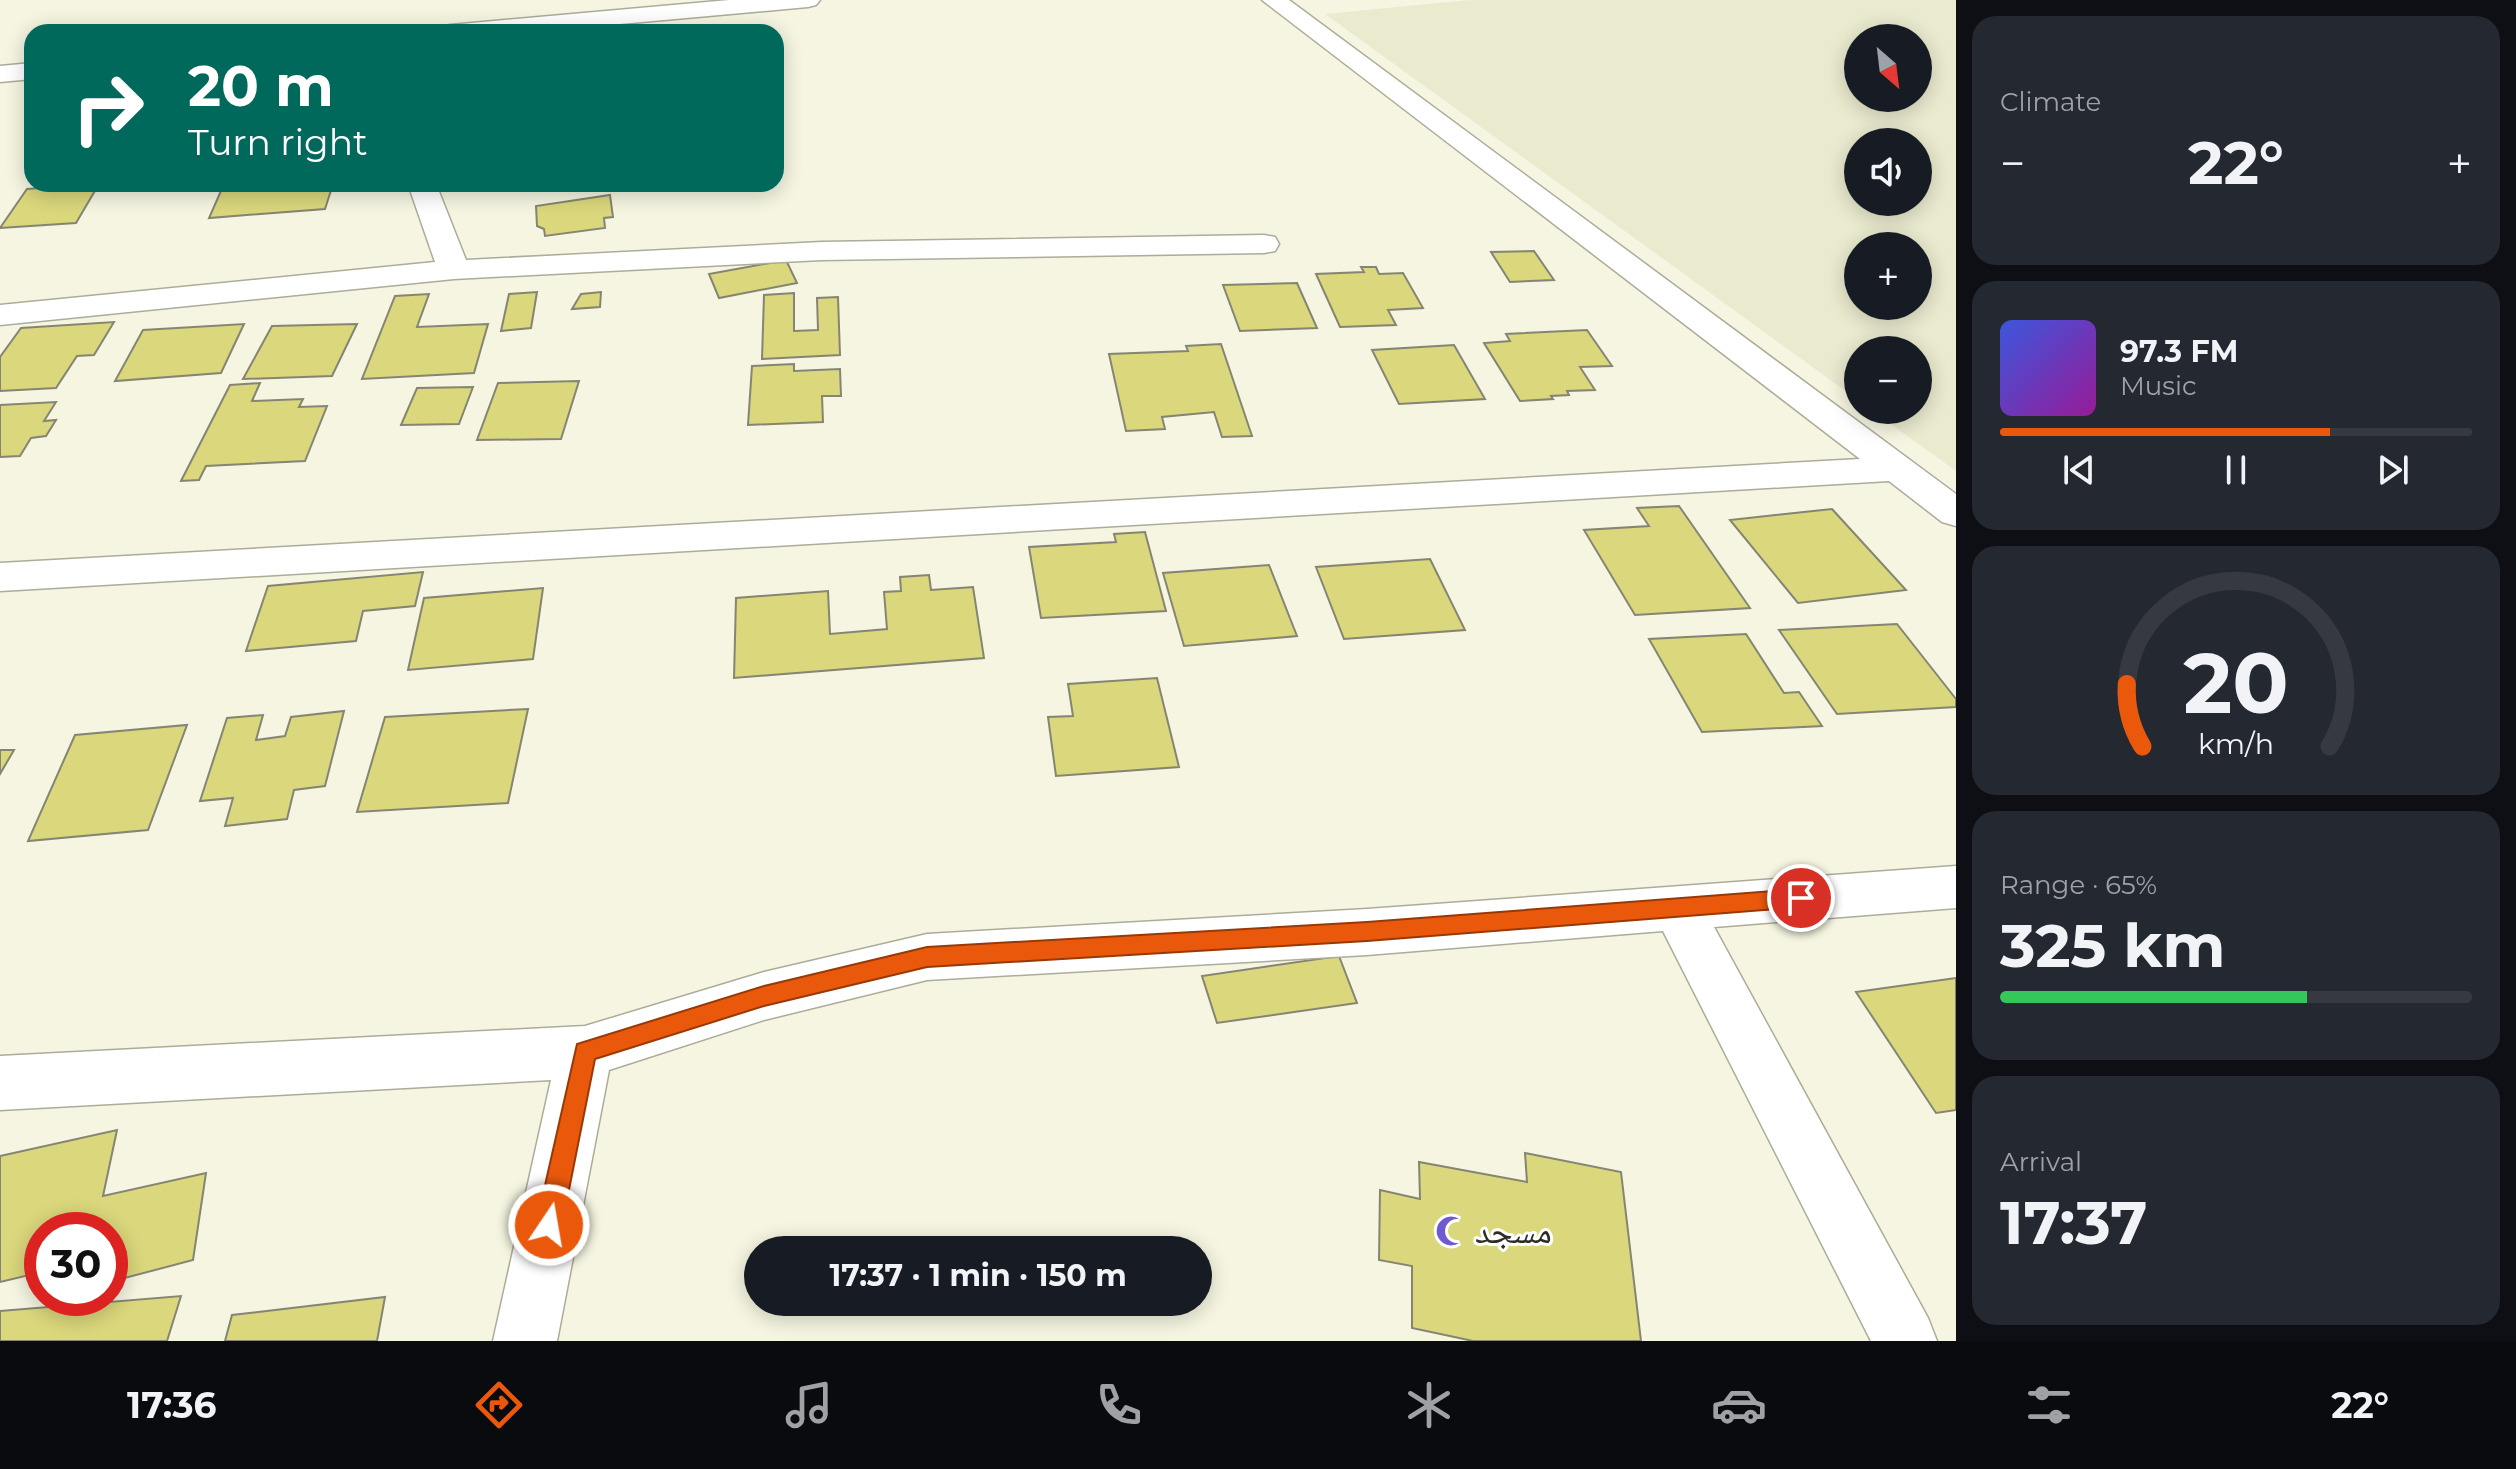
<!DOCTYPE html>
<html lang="en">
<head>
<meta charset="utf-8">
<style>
	body { margin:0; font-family:Montserrat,"Noto Naskh Arabic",sans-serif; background:#242831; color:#f1f3f6; height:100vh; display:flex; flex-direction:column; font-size:30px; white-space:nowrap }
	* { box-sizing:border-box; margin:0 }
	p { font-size:26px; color:#9ea1a6 }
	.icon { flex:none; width:44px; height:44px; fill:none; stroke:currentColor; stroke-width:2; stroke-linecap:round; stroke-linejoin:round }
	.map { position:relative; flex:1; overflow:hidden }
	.side { display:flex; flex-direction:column; gap:16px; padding:16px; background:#0d0f14; width:560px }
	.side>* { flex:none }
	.guide { position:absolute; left:24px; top:24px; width:760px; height:168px; border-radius:24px; box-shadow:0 4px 20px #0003; background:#00695c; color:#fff; overflow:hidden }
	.needle { width:52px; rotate:152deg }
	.buttons { position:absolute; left:1844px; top:24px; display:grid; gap:16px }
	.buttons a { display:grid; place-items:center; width:88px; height:88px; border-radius:50%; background:#171b24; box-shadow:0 4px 20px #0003; font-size:40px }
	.speed { position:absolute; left:24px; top:1212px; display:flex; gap:16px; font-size:40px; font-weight:700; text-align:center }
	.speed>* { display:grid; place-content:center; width:104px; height:104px; border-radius:50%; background:#171b24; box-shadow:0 4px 20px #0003; line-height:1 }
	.speed .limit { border:12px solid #d22; background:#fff; color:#111 }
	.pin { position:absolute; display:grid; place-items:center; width:68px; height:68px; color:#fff; margin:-34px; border:4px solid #fff; border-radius:50%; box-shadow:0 2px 8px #0007 }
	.me { position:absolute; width:88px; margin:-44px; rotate:12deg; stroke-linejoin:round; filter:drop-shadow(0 0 6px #0008) }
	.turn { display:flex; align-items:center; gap:28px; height:168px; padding:0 32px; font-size:36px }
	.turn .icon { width:104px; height:104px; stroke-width:2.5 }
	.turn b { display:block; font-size:56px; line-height:68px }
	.big { font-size:60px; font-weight:700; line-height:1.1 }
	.side .widget { flex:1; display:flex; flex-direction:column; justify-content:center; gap:12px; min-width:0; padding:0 28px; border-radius:24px; background:#242831 }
	.side .dial { align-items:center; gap:0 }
	.dial svg { height:208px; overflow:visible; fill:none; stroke:#363941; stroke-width:7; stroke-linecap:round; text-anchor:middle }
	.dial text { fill:#f1f3f6; stroke:none }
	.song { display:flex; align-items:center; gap:24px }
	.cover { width:96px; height:96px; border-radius:12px; background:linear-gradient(135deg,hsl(230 70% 55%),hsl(300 70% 35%)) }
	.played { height:8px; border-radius:4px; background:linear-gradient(90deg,#ea580c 70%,#363941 70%) }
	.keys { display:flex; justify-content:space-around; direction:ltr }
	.heat { display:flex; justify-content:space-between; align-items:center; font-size:44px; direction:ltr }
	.charge { height:12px; border-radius:6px; background:linear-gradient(90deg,#34c759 65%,#363941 0) }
	.trip { position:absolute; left:744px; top:1236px; width:468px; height:80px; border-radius:40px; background:#171b24; box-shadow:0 4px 20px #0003; font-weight:700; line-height:80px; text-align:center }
	.dock { display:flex; height:128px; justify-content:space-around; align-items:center; background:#090b0e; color:#9ea1a6 }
	.dock .icon { width:56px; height:56px }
	.dock .selected { color:#ea580c }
	.dock b { font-size:36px; color:#f1f3f6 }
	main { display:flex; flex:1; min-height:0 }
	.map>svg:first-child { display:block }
	.built { fill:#eaeacf; fill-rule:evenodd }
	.building { fill:#dad77c; stroke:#858574; stroke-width:2 }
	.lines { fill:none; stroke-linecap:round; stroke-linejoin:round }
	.minor-casing { stroke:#acac99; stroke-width:3 }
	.minor { fill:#fff; fill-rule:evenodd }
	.route { fill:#ea580c; stroke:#983908; stroke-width:2 }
	.labels { text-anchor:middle; stroke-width:6; stroke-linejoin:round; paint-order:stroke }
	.near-poi-label { font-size:34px; fill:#2d2d26; stroke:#fff; text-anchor:start }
</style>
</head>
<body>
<main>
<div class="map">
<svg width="1956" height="1341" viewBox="0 0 1956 1341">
	<rect width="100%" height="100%" fill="#f5f5e1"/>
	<!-- built -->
	<path class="built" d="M1470,0H1956V471L1871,410H1918V350H1858V400L1325,14ZM1858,38H1918V98H1858ZM1858,142H1918V202H1858ZM1858,246H1918V306H1858Z"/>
	<!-- building -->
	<path class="building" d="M99,184L76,223L0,228L27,189Z
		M224,184H333L325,209L209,218Z
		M610,195L613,217L604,218L605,228L545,236L544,229L537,226L536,206Z
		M1534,251L1554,280L1510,282L1491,252Z
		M786,260L797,283L719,298L709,274Z
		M1361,267H1376L1379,274L1403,273L1423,308L1388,310L1396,325L1340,327L1316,274L1364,272Z
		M1297,283L1317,328L1240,331L1223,285Z
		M537,292L531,328L501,331L509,294Z
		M601,292L600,307L572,309L581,294Z
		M794,293V331L818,330L817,298L838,297L840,355L762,359L764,295Z
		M429,294L417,327L488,324L474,373L362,379L395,296Z
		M114,322L94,355L77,356L56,388L0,391V357L21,328Z
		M244,324L221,373L115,381L143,330Z
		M357,324L332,376L243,379L272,326Z
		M1587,330L1612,366L1580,367L1595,390L1567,391L1569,395L1551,396L1553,399L1520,401L1484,343L1510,341L1506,334Z
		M1221,344L1252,436L1222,437L1214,412L1162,417L1165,429L1126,431L1109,354L1188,351L1186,346Z
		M1454,345L1485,399L1399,404L1372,350Z
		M794,364V371L840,369L841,396H822L823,422L748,425L752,366Z
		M579,381L561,439L477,440L498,383Z
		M260,383L252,401L303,399L299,407L327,406L305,461L206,466L199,480L181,481L230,385Z
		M473,387L459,424L401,425L417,388Z
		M56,402L44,421L56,420L46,436L31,438L20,456L0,457V405Z
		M1679,506L1750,608L1635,615L1584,530L1649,526L1637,508Z
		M1832,509L1906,590L1798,603L1730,520Z
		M1145,532L1166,611L1041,618L1029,547L1116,542L1114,534Z
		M1430,559L1465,630L1344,639L1316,567Z
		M1269,565L1297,636L1184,646L1163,573Z
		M423,572L415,606L363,611L356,641L246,651L268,586Z
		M929,575L931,590L973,587L984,658L734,678L736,598L828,591L830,634L887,629L884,592L901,591L900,577Z
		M543,588L533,659L408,670L424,598Z
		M1897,624L1956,699V707L1837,714L1779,630Z
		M1746,634L1784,693L1799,692L1822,726L1702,732L1649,639Z
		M1157,678L1179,767L1056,776L1048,717L1073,716L1068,684Z
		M528,709L508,803L357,812L385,717Z
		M344,711L325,786L294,790L287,819L225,826L233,798L200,801L227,718L263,715L256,740L285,736L291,717Z
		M187,725L148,830L28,841L75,735Z
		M0,750H14L0,774Z
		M1339,956L1357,1003L1217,1023L1202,976Z
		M1956,978V1110L1936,1113L1856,992Z
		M117,1130L103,1196L206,1173L193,1260L121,1279L126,1252L110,1256V1230H42V1272L0,1282V1156Z
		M1525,1153L1621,1172L1641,1341H1473L1412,1328V1266L1379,1260L1380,1190L1420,1199L1419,1162L1527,1182Z
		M181,1296L167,1341H0V1311Z
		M385,1297L377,1341H225L232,1315Z"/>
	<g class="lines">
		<!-- minor casing -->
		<g class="minor-casing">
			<path id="minor" d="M729,0H820L816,5L808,7L531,32H438L441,27L450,25Z
				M1262,0H1289L1956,494V526L1942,522L1889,481L0,591V563L1860,459Z
				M32,63V79L0,82V66Z
				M408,184H436L466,260L822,242L1264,235L1275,237L1279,244L1275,251L1264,253L822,260L454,279L0,325V305L435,262Z
				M1956,866V908L1714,927L1928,1318L1937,1341H1871L1663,931L1367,955L927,980L764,1020L609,1070L557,1341H493L551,1080L0,1110V1056L585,1026L764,972L927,934L1367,909Z"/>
		</g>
		<!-- minor -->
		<use href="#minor" class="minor"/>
	</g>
	<!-- route -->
	<path class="route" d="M1801,889L1809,892L1812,898L1809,905L1801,907L1367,941L927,967L764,1006L595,1059L562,1225L558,1234L549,1238L540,1234L536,1225L577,1044L764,986L927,947L1367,922Z"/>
	<!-- icons -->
	<defs>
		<g id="mosque-bare" transform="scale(2.4)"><path d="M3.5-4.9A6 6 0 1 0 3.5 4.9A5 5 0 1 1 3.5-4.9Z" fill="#6f5ad4" stroke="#fff" stroke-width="2.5" paint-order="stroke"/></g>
	</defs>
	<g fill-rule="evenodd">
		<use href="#mosque-bare" x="1451" y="1231"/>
	</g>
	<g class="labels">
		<!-- near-poi labels -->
		<g class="near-poi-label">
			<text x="1475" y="1243">مسجد</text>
		</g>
	</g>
</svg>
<div class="buttons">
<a><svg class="needle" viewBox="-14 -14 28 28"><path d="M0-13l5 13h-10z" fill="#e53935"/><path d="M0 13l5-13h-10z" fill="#9ea1a6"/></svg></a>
<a><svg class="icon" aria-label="sound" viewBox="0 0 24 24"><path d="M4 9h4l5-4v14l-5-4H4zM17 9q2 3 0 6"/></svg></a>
<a>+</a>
<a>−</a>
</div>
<div class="speed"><div class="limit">30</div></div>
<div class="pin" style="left:1801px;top:898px;background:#d93025"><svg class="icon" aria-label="arrive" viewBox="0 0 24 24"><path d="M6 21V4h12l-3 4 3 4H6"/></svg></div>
<svg class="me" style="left:549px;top:1225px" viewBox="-20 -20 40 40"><circle r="17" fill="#ea580c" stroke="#fff" stroke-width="3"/><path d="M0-11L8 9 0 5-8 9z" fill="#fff"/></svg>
<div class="trip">17:37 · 1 min · 150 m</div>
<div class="guide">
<div class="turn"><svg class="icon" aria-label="right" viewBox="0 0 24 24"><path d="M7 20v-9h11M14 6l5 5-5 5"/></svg><div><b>20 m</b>Turn right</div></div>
</div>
</div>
<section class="side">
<div class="widget"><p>Climate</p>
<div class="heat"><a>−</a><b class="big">22°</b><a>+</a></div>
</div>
<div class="widget">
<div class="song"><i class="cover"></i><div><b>97.3 FM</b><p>Music</p></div></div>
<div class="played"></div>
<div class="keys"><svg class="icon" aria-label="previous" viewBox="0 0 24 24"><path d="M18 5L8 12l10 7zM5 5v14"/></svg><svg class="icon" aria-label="pause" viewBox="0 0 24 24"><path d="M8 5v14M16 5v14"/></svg><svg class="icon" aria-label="next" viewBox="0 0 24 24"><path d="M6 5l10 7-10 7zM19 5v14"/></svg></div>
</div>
<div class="widget dial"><svg viewBox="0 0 100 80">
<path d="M14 69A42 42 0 1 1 86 69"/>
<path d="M14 69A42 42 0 0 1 8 45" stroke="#ea580c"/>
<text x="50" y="56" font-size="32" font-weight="700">20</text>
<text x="50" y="72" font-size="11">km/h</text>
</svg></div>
<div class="widget"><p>Range · 65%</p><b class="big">325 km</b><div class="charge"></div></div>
<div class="widget"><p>Arrival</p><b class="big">17:37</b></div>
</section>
</main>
<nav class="dock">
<b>17:36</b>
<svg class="icon selected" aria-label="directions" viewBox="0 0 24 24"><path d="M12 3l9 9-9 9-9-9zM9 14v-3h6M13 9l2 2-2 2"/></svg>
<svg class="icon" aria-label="music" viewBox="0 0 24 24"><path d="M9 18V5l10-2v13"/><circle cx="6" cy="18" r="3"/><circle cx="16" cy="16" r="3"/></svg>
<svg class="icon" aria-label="phone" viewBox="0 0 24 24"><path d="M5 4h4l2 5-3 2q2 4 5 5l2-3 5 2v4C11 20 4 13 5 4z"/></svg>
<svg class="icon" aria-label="climate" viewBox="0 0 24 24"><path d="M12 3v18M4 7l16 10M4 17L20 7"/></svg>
<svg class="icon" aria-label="car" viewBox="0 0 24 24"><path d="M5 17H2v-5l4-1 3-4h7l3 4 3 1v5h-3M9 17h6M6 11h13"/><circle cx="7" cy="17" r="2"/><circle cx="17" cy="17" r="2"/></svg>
<svg class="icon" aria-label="filters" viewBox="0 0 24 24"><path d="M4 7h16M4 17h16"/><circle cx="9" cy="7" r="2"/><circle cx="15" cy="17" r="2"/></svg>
<b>22°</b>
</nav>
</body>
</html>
